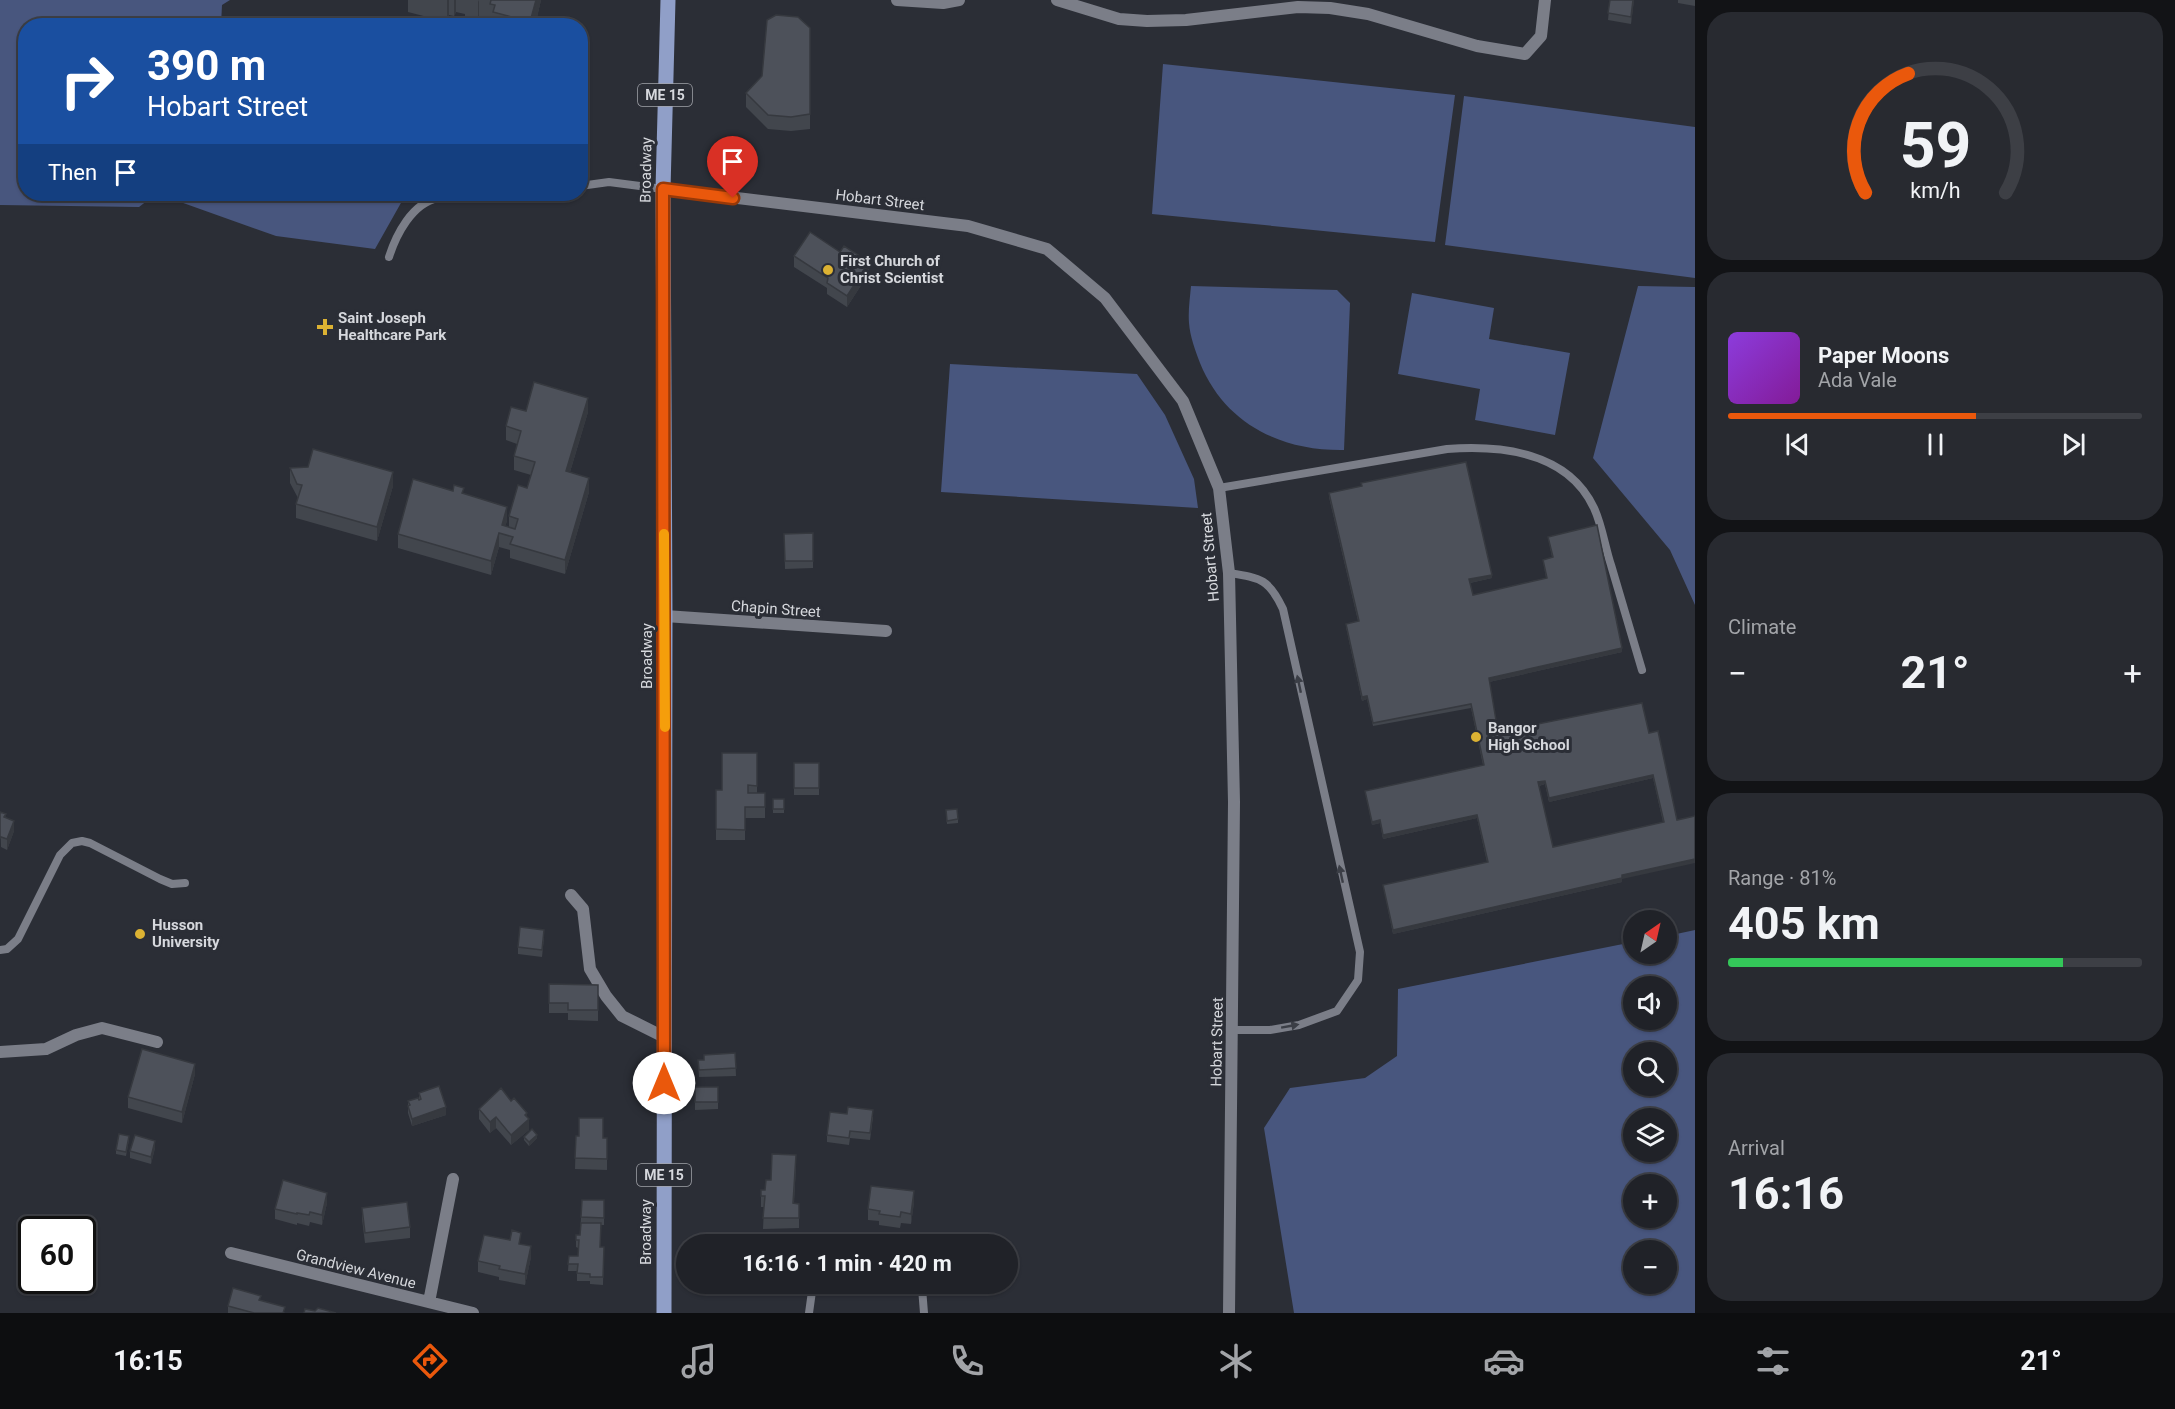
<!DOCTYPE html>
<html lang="en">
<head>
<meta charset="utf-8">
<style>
	body { margin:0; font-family:Roboto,sans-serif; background:#282a30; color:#f1f3f6; height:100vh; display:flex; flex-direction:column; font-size:22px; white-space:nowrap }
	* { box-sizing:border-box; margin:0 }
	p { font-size:20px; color:#a2a4a8 }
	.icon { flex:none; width:33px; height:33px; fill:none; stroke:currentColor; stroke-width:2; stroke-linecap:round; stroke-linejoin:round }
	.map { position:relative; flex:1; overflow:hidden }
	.side { display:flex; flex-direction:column; gap:12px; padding:12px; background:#121316; width:480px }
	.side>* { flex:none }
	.top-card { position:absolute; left:18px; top:18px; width:570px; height:183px; border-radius:24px; box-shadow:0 2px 4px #0004,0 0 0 2px #3d3f45; background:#1a4fa0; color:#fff; overflow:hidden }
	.needle { width:39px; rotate:34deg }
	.fabs { position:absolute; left:1623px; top:910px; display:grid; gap:12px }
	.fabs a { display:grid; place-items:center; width:54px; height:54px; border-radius:50%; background:#202228; box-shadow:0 2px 4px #0004,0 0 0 2px #3d3f45; font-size:30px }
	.speed { position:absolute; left:18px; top:1216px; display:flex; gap:12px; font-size:30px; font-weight:700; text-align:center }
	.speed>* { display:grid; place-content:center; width:78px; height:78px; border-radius:50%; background:#202228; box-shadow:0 2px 4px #0004,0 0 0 2px #3d3f45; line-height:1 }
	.speed .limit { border:3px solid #111; border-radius:9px; background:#fff; color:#111 }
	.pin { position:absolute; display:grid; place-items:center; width:51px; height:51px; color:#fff; margin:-62px -26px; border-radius:50% 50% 50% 0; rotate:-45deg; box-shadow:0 0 6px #0007 }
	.pin .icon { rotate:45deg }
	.me { position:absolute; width:66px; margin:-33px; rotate:0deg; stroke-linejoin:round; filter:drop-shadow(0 0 4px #0008) }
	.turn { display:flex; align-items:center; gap:21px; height:126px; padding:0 30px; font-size:27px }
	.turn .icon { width:78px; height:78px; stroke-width:2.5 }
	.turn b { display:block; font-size:42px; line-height:51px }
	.then { display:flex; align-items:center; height:57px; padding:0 30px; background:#0003; gap:12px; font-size:22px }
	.big { font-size:45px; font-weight:700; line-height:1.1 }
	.side .card { flex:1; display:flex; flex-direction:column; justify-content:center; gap:9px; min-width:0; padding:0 21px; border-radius:24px; background:#282a30 }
	.side .dial { align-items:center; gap:0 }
	.dial svg { height:156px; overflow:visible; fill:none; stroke:#3d3f45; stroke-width:7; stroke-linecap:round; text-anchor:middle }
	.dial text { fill:#f1f3f6; stroke:none }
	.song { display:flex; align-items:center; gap:18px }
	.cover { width:72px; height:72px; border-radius:9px; background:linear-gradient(135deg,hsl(270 70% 55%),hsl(290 70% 35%)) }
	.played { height:6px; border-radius:3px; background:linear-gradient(90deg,#ea580c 60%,#3d3f45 60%) }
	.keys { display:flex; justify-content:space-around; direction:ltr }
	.heat { display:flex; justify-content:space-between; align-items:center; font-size:33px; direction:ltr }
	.charge { height:9px; border-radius:4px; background:linear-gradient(90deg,#34c759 81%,#3d3f45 0) }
	.trip { position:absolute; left:676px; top:1234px; width:342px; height:60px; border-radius:30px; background:#202228; box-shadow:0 2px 4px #0004,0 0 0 2px #3d3f45; font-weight:700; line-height:60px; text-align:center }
	.menu { display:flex; height:96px; justify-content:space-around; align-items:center; background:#0d0e10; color:#a2a4a8 }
	.menu .icon { width:42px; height:42px }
	.menu .active { color:#ea580c }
	.menu b { font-size:27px; color:#f1f3f6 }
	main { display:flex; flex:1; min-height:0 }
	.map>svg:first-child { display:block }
	.green { fill:#48567e; fill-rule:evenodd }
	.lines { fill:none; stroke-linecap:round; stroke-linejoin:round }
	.lane { stroke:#7b7e88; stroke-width:8 }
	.street { stroke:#7b7e88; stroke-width:12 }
	.primary { stroke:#909fc8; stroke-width:15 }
	.wall { fill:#42464d; fill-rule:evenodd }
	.shaded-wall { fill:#36393f }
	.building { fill:#4d515a; stroke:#36393f; stroke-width:1.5; fill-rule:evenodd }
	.oneway { fill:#3b3e46 }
	.route-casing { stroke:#983908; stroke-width:15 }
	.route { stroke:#ea580c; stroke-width:10 }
	.slow { stroke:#f59e0b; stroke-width:10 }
	.poi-dot { fill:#dcb233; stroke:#2b2e36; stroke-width:2 }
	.labels { text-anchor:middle; stroke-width:6; stroke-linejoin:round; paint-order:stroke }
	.shield { fill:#2b2e36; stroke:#a3a5ab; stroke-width:1.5 }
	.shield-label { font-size:14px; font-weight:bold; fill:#d6d8dd }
	.street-label { font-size:15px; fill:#d6d8dd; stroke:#2b2e36 }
	.poi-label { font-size:15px; font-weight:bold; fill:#d6d8dd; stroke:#2b2e36; text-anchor:start }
</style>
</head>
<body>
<main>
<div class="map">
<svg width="1695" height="1313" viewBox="0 0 1695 1313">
	<rect width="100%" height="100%" fill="#2b2e36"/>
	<!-- green -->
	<path class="green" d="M0,0H230L222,5L221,25L26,26V194H156L139,207L0,205Z
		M1163,64L1455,95L1435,242L1152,214Z
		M1464,96L1695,127V278L1445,245Z
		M158,194H406L375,249L276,236Z
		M1191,286L1337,290L1350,303L1344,450C1281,451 1225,424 1200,363C1195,350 1190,336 1189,323C1188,310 1190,298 1191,286Z
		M1638,286L1695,287V605L1670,550L1593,458Z
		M1412,293L1494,308L1489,339L1570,353L1555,435L1475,420L1480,389L1398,374Z
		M950,364L1137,374L1165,415L1194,479L1198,508L941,492Z
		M1695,930V1313H1294L1264,1128L1290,1088L1365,1078L1397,1056L1398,989L1633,942L1634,954H1666L1667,936ZM1634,987H1666V1020H1634ZM1634,1053H1666V1086H1634ZM1634,1119H1666V1152H1634ZM1634,1185H1666V1218H1634ZM1634,1251H1666V1284H1634Z"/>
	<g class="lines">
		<!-- lane -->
		<path class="lane" d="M580,186L609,182L663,189
			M389,257C396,235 412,203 438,198C459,194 482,195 504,194
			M1219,488L1447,449C1501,445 1568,452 1594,508C1602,525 1605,547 1611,565C1621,600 1632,635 1642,670
			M1229,573C1261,578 1269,579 1283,609L1360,952L1358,980L1337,1011L1299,1025L1270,1030H1232
			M0,950L7,949L18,939L60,855L72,843L82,841L90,843L160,879L172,884L185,883
			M872,1242L894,1245
			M880,1284L922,1288L924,1313
			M809,1313L813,1284"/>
		<!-- street -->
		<path class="street" d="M897,0L943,3L959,0
			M1057,0L1119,19L1147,21L1186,20L1298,7L1330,8L1368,14L1477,46L1525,54L1541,36L1545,0
			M663,189L968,226L1047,249L1105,298L1183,401L1219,488L1229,573L1234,802L1229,1313
			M665,616L886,631
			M571,895L583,909L590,969L606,996L622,1016L664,1037
			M0,1052L46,1049L76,1035L102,1028L157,1042
			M231,1253L473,1313
			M429,1302L453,1179"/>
		<!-- primary -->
		<path class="primary" d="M664,1313L665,616L663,189L668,0"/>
	</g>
	<!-- wall -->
	<path class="wall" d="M408,0H541L535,26H493L490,25V20L479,18L478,23L465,20V14L456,12L454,16L449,15L447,22L408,12Z
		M1610,0H1634L1631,24L1608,20Z
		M1678,0H1695V6L1678,3Z
		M810,28V129L791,131L768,129L746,107V93Z
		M794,256L869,273L847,307L827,294V288L794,267Z
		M526,411L588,412L570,472L589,492L565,574L510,558V550L499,547L491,575L398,548V534L453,491L464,494L507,521L505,526L509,528V516L527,488L531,475L514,470V456L517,444L506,440V426Z
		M290,468L393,486L377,541L296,518V504L298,498L290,483Z
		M1329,493L1492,578L1470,583L1473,595L1546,578L1543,560L1552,557L1548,537L1622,652L1489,682L1498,732L1649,733L1677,820L1622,879V882L1393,934L1383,885L1487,862L1477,818L1383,839L1380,823L1372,825L1365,791L1483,765L1471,708L1373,726L1367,699L1362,701L1346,627V624L1358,621L1329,497ZM1653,778L1663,822L1553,847L1539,786L1545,784L1549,802Z
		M813,533V568L785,569L784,534Z
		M757,753V793H765V818H745V840H716V790H722Z
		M794,763H819V795H794Z
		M773,799H784V813H773Z
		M0,812L6,817L14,831L7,850L1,847Z
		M946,814L958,819V823L947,824Z
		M544,937L542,957L518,954V947Z
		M549,984L598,985V1021L568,1020V1013H549Z
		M735,1053L736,1076L699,1077L698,1060H704Z
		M195,1074L182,1123L128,1108V1097Z
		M695,1087H718V1109L695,1110Z
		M419,1093L446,1115L412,1126L408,1113V1101L419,1100Z
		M511,1101L527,1117L529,1130L511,1145L496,1128L490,1133L479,1119V1109Z
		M847,1114L873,1117L870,1140L850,1138L849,1145L827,1142V1135Z
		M576,1136L607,1138V1170L575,1169Z
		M524,1137L537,1138L529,1146L524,1140Z
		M129,1139L126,1156L116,1154V1150Z
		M155,1148L151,1164L130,1158V1151Z
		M796,1166L794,1203L799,1204V1228L763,1229L764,1207H761V1190H765L771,1180Z
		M582,1200H604V1225H601L600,1247H604L603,1285L590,1284V1281H577V1271H568L569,1256H578V1248L576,1247V1235H580Z
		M914,1202L911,1224L901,1223L900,1228L879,1225V1221L868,1220V1209Z
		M327,1203L322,1225L310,1222L309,1226L297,1223V1225L275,1219V1209Z
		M362,1208L410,1227V1238L365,1243L362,1219Z
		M521,1244L531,1257L525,1285L499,1280V1277L478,1272V1261Z
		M261,1300L285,1313H228V1306Z"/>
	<!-- shaded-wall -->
	<path class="shaded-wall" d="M447,0H449V15L447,22Z
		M454,0H456V12L454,16Z
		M479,0V18L478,23V2Z
		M536,0H541L535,26H530V22Z
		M1633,0H1634L1631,24V17Z
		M869,262V273L847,307V296Z
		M588,398V412L566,485V471Z
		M393,472V486L377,541V527Z
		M589,478V492L565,574V560Z
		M507,507V521L503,534L502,525Z
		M499,533V547L491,575V561Z
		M1492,575V578L1469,583V579Z
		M1622,648V652L1489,682V678Z
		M1367,696V699L1362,701V697Z
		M1653,775V778L1549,802V798Z
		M1545,781V784L1538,786V782Z
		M1477,815V818L1383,839V835Z
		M1380,820V823L1372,825V822Z
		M14,821V831L7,850V839Z
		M1695,859V863L1622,879V882L1393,934V930L1622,875Z
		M195,1064V1074L182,1123V1112Z
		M446,1107V1115L412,1126V1119Z
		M527,1113V1121L529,1119V1130L511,1145V1135Z
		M496,1117V1128L490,1133V1122Z
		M537,1135V1138L529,1146V1142Z
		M155,1141V1148L151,1164V1157Z
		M914,1191V1202L911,1224V1214Z
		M327,1193V1203L322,1225V1215Z
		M531,1246V1257L525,1285V1274Z"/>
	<!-- building -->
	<path class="building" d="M491,0H536L530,22L493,12L495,5L490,4Z
		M1610,0H1633L1631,17L1608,13Z
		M776,15L798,17L810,28V114L791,117L768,115L746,93L762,76L767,20Z
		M810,232L840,252L844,246L869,262L847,296L827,283L828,278L794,256Z
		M534,382L588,398L566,471L589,478L565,560L510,544L513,537L499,533L491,561L398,534L413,479L453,491L454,485L464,488L462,493L507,507L502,525L515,529L518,519L509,516L518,485L527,488L535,462L514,456L521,431L506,426L511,407L526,411Z
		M313,449L393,472L377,527L296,504L302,485L297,484L290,468L308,467Z
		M1466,462L1492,575L1469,579L1473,595L1547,578L1543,560L1553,557L1548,537L1597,525L1622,648L1489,678L1498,732L1642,703L1649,733L1658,731L1677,820L1695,816V859L1622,875V878L1393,930L1383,885L1488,862L1477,815L1383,835L1380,820L1372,822L1365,791L1484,765L1471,704L1373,723L1367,696L1362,697L1346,624L1359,621L1329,493L1362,486L1361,483ZM1653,775L1664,822L1553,847L1538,782L1545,781L1549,798Z
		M813,533V561H785L784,534Z
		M722,753H757V786L748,785V793H765V807H745V830L716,829V790H722Z
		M794,763H819V788H794Z
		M773,799H784V809H773Z
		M957,809L958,819L947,821L946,810Z
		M0,812L6,814L4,817L14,821L7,839L1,837L0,839Z
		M520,927L544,930L542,950L518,947Z
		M549,984L598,985V1010H568V1003H549Z
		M142,1049L195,1064L182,1112L128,1097Z
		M735,1053L736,1068L699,1070L698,1060H704V1055Z
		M439,1086L446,1107L412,1119L408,1106L410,1105L408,1101L418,1098L419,1100L421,1099L419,1093Z
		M695,1087H718V1102H695Z
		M501,1088L511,1101L514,1098L527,1113L525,1115L529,1119L511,1135L496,1117L490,1122L479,1109Z
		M848,1107L873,1110L870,1133L850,1131L849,1138L827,1135L830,1112L847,1114Z
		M579,1118H603V1138H607V1159L575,1158L576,1136H579Z
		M532,1129L537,1135L529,1142L524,1137Z
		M119,1134L129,1136L126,1152L116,1150Z
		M135,1135L155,1141L151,1157L130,1151Z
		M772,1154L796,1155L793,1203L799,1204V1218H763L765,1196H761V1190H765L766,1180H771Z
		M283,1180L327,1193L322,1215L310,1212L309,1215L297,1213V1214L275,1209Z
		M871,1186L914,1191L911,1214L901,1212L900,1217L879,1214L880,1211L868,1209Z
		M582,1200H604V1218L581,1217Z
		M407,1202L410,1227L365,1233L362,1208Z
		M581,1223H601L600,1247H604L603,1277H590V1274L577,1273L578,1264H568L569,1256H578L579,1240H576V1235H580Z
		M512,1230L521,1233L519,1244L531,1246L525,1274L499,1269L500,1266L478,1261L484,1235L510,1240Z
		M233,1288L261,1296L259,1300L285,1307L283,1313H254L228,1306Z
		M318,1308L336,1313H304L305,1309L315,1311Z"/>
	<!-- one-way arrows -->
	<defs><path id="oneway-solid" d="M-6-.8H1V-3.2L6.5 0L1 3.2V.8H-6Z" transform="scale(1.5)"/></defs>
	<g class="oneway">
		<use href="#oneway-solid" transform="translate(1299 684) rotate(-102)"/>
		<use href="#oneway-solid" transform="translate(1341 874) rotate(-102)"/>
		<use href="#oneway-solid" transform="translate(1290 1026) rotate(-10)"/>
	</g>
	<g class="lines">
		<!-- route casing -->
		<g class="route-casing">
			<path id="route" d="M664,1083L663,189L733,198"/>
		</g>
		<!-- route -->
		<use href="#route" class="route"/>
		<!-- slow -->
		<path class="slow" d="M664,534L665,727"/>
	</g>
	<!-- markers -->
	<g class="poi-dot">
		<circle cx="828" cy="270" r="6"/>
		<path d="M322 318h6v6h6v6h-6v6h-6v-6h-6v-6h6z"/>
		<circle cx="1476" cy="737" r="6"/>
		<circle cx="140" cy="934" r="6"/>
	</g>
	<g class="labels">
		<!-- shield labels -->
		<g class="shield">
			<rect x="638" y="84" width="54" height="22" rx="4.5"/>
			<rect x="637" y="1164" width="54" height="22" rx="4.5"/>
		</g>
		<g class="shield-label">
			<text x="665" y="100">ME 15</text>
			<text x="664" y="1180">ME 15</text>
		</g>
		<!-- street labels -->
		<g class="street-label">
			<text transform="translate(646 170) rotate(-89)" y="5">Broadway</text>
			<text transform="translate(880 200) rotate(7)" y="5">Hobart Street</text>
			<text transform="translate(1210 557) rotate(-95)" y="5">Hobart Street</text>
			<text transform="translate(776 609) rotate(4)" y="5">Chapin Street</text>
			<text transform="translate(647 656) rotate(-90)" y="5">Broadway</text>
			<text transform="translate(1217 1042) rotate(-89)" y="5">Hobart Street</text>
			<text transform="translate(646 1232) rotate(-90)" y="5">Broadway</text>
			<text transform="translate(356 1269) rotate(14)" y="5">Grandview Avenue</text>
		</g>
		<!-- poi labels -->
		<g class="poi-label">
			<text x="840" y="266">First Church of<tspan x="840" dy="17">Christ Scientist</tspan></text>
			<text x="338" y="323">Saint Joseph<tspan x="338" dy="17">Healthcare Park</tspan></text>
			<text x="1488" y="733">Bangor<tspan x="1488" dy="17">High School</tspan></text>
			<text x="152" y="930">Husson<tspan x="152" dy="17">University</tspan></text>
		</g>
	</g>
</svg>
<div class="fabs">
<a><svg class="needle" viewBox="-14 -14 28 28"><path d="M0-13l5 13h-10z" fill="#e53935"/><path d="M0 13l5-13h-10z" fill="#a2a4a8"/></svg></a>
<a><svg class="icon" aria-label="sound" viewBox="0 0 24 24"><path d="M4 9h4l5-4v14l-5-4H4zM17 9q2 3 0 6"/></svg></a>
<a><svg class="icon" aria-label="search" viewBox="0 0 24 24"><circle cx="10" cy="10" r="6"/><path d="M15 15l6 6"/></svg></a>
<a><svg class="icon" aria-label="layers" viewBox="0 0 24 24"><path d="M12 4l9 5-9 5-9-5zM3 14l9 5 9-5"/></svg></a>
<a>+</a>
<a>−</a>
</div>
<div class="speed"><div class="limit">60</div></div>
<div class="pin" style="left:733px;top:198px;background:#d93025"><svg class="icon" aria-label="arrive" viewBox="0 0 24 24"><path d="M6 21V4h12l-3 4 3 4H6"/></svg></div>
<svg class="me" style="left:664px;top:1083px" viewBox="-20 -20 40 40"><circle r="19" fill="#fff"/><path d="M0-13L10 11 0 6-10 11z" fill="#ea580c"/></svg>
<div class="trip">16:16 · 1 min · 420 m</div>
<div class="top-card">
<div class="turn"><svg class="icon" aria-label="right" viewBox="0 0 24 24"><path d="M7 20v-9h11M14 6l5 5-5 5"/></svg><div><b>390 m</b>Hobart Street</div></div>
<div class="then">Then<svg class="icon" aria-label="arrive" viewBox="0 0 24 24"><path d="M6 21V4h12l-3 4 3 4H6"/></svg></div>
</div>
</div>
<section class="side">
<div class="card dial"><svg viewBox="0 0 100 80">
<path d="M14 69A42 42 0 1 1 86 69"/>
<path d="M14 69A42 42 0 0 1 36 8" stroke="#ea580c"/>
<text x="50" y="56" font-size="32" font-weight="700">59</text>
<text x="50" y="72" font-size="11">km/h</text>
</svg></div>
<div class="card">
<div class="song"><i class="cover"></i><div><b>Paper Moons</b><p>Ada Vale</p></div></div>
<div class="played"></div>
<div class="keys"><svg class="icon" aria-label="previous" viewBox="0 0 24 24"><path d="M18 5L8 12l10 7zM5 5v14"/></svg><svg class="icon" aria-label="pause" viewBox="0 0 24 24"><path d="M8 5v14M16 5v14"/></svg><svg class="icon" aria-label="next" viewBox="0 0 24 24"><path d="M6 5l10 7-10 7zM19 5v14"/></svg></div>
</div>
<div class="card"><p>Climate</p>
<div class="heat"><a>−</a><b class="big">21°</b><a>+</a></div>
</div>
<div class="card"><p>Range · 81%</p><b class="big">405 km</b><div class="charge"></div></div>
<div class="card"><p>Arrival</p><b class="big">16:16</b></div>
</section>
</main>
<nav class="menu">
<b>16:15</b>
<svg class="icon active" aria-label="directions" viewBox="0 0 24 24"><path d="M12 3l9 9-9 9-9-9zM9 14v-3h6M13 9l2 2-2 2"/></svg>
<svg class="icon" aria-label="music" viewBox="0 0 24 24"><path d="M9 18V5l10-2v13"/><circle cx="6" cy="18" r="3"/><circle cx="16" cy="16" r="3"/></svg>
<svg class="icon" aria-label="phone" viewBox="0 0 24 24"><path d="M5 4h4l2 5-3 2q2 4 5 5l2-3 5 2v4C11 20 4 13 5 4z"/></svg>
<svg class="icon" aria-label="climate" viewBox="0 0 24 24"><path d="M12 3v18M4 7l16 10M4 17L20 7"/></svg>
<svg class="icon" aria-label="car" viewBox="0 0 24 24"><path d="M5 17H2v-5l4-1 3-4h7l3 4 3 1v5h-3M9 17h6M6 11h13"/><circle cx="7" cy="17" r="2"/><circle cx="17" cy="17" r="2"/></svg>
<svg class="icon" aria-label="filters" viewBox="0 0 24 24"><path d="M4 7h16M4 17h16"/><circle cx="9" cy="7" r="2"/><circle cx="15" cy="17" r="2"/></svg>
<b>21°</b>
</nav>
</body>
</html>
